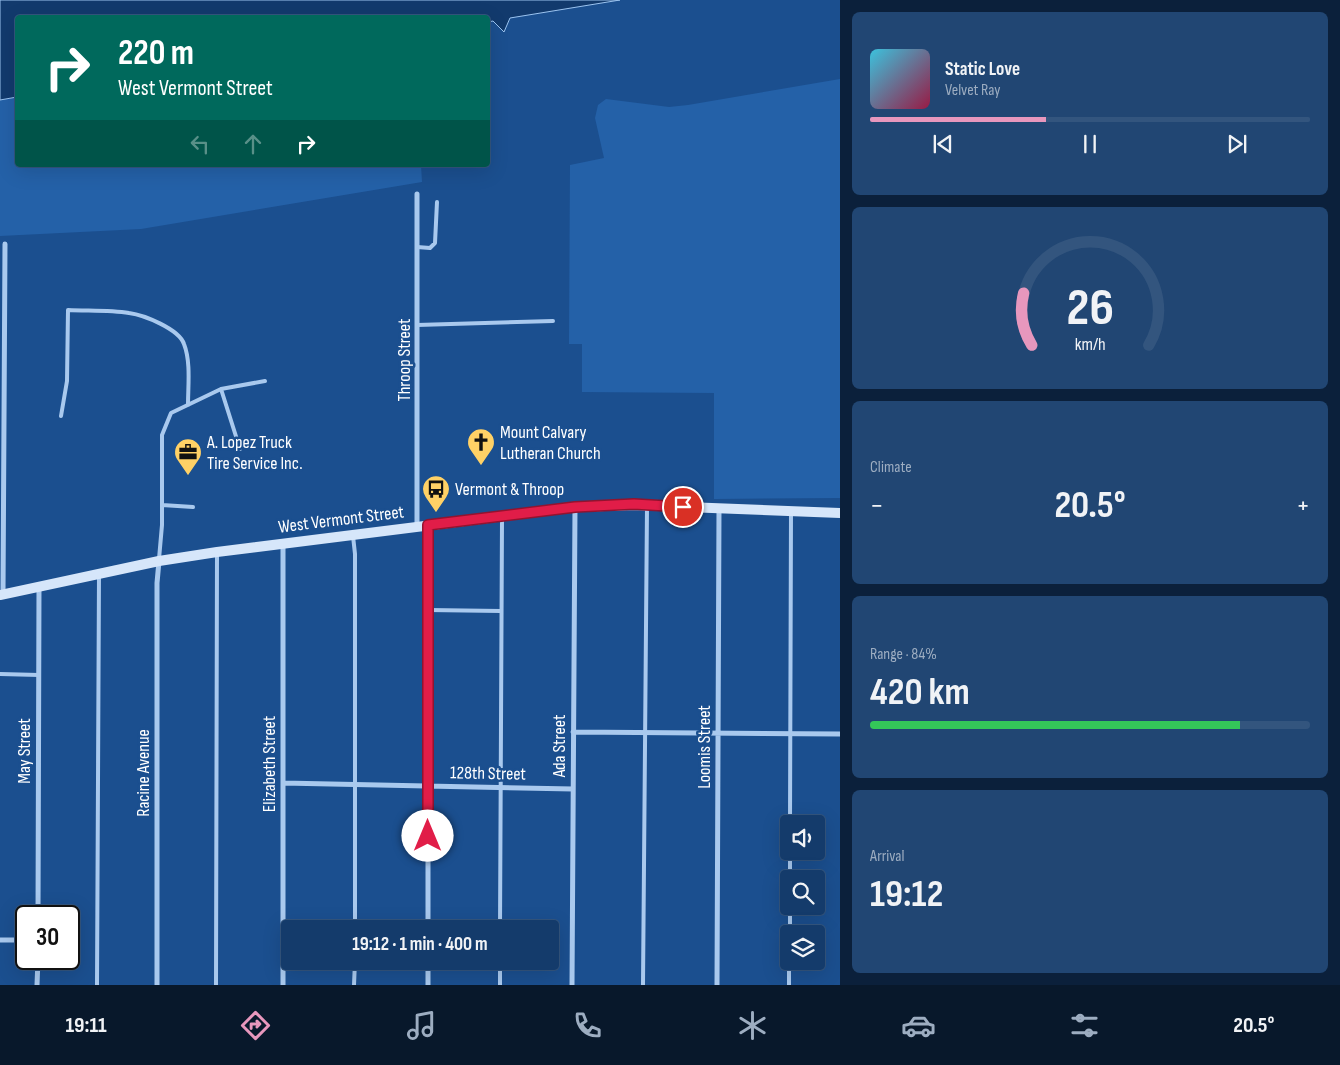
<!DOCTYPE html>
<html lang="en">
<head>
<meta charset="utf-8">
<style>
	body { margin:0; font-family:"Sofia Sans Condensed",sans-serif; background:#214673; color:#f1f3f6; height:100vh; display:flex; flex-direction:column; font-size:19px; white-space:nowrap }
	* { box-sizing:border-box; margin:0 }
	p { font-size:16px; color:#9dadc1 }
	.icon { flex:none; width:28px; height:28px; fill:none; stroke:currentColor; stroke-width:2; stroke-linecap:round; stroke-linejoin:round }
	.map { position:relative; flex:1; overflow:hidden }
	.sheet { display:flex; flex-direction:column; gap:12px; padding:12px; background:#0b203b; width:500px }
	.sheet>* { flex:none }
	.guide { position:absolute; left:15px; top:15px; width:475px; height:152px; border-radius:5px; box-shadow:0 5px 20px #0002,0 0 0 1px #33557e; background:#00695c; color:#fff; overflow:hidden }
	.fabs { position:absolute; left:780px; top:815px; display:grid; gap:10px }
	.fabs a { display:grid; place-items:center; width:45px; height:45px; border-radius:5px; background:#143b6b; box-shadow:0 5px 20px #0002,0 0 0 1px #33557e; font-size:25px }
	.speed { position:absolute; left:15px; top:905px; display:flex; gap:10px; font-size:25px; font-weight:700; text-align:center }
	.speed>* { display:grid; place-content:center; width:65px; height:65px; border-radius:50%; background:#143b6b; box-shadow:0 5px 20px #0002,0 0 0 1px #33557e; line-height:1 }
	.speed .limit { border:2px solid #111; border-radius:8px; background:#fff; color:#111 }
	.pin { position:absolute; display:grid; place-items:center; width:42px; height:42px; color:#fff; margin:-21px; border:2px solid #fff; border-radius:50%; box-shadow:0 1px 5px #0007 }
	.me { position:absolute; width:55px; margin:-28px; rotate:0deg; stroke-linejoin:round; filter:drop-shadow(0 0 4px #0008) }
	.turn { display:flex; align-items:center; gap:18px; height:105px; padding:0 20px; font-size:22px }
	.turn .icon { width:65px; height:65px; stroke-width:2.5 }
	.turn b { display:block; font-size:35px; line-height:42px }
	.lanes { display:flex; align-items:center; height:48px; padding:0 20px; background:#0003; justify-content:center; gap:25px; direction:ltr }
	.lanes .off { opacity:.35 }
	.big { font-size:38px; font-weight:700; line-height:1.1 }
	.sheet .tile { flex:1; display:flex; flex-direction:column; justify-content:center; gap:8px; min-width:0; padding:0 18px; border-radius:8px; background:#214673 }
	.sheet .dial { align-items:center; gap:0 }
	.dial svg { height:130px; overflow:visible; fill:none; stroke:#33557e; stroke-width:7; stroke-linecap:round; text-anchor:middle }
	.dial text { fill:#f1f3f6; stroke:none }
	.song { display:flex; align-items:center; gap:15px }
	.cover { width:60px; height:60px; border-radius:8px; background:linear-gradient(135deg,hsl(190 70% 55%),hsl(340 70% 35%)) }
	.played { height:5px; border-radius:2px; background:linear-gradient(90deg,#e797bd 40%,#33557e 40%) }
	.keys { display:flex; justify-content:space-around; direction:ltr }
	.heat { display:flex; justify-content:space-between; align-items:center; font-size:28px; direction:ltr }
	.charge { height:8px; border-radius:4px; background:linear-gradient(90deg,#34c759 84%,#33557e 0) }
	.trip { position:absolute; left:281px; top:920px; width:278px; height:50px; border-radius:5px; background:#143b6b; box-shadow:0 5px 20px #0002,0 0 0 1px #33557e; font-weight:700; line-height:50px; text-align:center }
	.tabs { display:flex; height:80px; justify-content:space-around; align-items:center; background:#08182b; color:#9dadc1 }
	.tabs .icon { width:35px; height:35px }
	.tabs .current { color:#e797bd }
	.tabs b { font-size:22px; color:#f1f3f6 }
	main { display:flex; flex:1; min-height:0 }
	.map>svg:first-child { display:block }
	.green { fill:#2461a8 }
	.water { fill:#123a6d; stroke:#9cc4f0 }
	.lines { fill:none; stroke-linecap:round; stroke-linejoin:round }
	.lane { stroke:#a9c9ee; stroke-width:4 }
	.street { stroke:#a9c9ee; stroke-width:5 }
	.secondary { stroke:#d6e6fa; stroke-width:10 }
	.route-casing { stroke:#92132f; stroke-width:12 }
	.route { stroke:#e11d48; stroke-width:9 }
	.labels { text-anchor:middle; stroke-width:5; stroke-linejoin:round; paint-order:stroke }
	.street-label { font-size:18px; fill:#fff; stroke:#1b4f8f }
	.poi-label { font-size:18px; fill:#fff; stroke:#1b4f8f; text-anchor:start }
</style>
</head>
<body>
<main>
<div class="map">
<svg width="840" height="985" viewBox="0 0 840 985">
	<rect width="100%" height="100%" fill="#1b4f8f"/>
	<!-- green -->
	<path class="green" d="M840,79V498L714,499V393L582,392V344H569L570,165L604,158L595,118L598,105L606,99L669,107L688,105Z
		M17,97L18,165H421L422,182L141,229L0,236V100Z"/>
	<!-- water -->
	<path class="water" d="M0,0H620L510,18L504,32L493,21L488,22V18H18L17,97L0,100Z"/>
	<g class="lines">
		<!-- lane -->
		<path class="lane" d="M417,247L430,248L435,243L437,202
			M417,325L553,321
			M221,389L240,449
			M61,416L67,381L68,310C88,311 110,310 129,313C144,315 179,329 184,344C191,362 188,386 188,405
			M162,505L193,507
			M353,536L355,554V929
			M159,559L162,525V435L171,413L221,389L265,381
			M428,610L501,611
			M0,674L39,675
			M790,824L791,511
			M790,879V851
			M500,929L502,519
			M790,934V906
			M500,961V985
			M97,985L99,575
			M216,985L217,552
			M354,985L355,961
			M643,985L647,507
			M789,985V961"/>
		<!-- street -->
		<path class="street" d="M417,194V526
			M3,594L5,244
			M573,732L840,734
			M283,783L573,789
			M38,916L39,587
			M428,929V525
			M0,940H26
			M428,961V985
			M37,985L38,959
			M157,985V583L159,561
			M283,985V543
			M572,985L575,507
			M717,985L719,509"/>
		<!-- secondary -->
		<path class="secondary" d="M0,595L159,561L217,552L575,507L634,505L840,513"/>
	</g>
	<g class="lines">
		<!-- route casing -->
		<g class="route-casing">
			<path id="route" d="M428,836V525L575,507L634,504L683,507"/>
		</g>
		<!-- route -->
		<use href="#route" class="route"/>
	</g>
	<!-- icons -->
	<defs>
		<g id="church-pin" transform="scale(1.4375)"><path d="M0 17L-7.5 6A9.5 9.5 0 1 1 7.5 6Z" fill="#ffd166" stroke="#1b4f8f"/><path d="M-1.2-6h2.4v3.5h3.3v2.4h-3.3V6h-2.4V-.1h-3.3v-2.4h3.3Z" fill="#111"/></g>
		<g id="office-pin" transform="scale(1.4375)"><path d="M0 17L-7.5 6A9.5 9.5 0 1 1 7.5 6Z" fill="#ffd166" stroke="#1b4f8f"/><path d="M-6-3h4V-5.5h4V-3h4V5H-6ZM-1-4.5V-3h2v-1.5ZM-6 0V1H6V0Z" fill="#111"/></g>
		<g id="bus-pin" transform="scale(1.4375)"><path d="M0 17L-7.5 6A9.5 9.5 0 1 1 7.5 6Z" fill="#ffd166" stroke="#1b4f8f"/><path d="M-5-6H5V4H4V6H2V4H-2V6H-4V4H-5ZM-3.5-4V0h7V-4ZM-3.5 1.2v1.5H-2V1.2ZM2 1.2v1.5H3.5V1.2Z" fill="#111"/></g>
	</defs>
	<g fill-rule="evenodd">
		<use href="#church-pin" x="481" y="442"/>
		<use href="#office-pin" x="188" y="452"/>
		<use href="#bus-pin" x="436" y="489"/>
	</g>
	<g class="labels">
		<!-- street labels -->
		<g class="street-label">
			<text transform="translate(404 360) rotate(-90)" y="6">Throop Street</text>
			<text transform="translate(341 519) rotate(-7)" y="6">West Vermont Street</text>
			<text transform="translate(559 746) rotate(-90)" y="6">Ada Street</text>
			<text transform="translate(704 747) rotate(-90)" y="6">Loomis Street</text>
			<text transform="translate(24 751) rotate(-90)" y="6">May Street</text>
			<text transform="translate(269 764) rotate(-90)" y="6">Elizabeth Street</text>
			<text transform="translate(143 773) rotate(-90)" y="6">Racine Avenue</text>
			<text transform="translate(488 773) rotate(1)" y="6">128th Street</text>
		</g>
		<!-- poi labels -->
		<g class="poi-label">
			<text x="500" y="438">Mount Calvary<tspan x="500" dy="21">Lutheran Church</tspan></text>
			<text x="207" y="448">A. Lopez Truck<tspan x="207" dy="21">Tire Service Inc.</tspan></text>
			<text x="455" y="495">Vermont &amp; Throop</text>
		</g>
	</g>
</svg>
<div class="fabs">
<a><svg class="icon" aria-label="sound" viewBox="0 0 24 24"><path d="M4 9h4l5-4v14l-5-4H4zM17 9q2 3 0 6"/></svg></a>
<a><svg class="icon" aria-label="search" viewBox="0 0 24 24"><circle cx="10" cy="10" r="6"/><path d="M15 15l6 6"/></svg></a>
<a><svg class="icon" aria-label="layers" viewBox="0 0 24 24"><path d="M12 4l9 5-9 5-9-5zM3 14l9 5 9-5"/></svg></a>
</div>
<div class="speed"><div class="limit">30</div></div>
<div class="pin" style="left:683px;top:507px;background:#d93025"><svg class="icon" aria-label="arrive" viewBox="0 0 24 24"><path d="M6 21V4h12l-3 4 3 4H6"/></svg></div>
<svg class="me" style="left:428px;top:836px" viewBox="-20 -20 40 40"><circle r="19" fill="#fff"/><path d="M0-13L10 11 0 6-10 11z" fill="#e11d48"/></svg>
<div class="trip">19:12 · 1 min · 400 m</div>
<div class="guide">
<div class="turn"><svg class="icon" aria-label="right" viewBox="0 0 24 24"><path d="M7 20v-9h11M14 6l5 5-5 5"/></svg><div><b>220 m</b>West Vermont Street</div></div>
<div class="lanes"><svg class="icon off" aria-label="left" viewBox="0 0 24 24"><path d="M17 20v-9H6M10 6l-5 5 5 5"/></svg><svg class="icon off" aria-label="ahead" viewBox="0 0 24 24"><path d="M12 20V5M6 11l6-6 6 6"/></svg><svg class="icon" aria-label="right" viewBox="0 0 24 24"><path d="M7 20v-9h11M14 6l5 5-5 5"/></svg></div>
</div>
</div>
<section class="sheet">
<div class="tile">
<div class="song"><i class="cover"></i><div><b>Static Love</b><p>Velvet Ray</p></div></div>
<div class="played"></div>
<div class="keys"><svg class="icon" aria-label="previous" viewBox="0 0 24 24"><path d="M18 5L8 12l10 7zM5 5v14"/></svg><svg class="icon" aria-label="pause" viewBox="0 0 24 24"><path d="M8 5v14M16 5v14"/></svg><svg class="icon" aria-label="next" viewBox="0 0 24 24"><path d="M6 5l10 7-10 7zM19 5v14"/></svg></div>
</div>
<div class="tile dial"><svg viewBox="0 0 100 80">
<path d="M14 69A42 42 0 1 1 86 69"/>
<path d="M14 69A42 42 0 0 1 9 37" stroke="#e797bd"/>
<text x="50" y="56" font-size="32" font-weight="700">26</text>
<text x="50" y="72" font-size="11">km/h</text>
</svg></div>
<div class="tile"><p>Climate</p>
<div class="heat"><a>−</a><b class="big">20.5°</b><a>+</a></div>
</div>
<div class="tile"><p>Range · 84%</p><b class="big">420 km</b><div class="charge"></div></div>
<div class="tile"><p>Arrival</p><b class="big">19:12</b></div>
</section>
</main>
<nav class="tabs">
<b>19:11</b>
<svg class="icon current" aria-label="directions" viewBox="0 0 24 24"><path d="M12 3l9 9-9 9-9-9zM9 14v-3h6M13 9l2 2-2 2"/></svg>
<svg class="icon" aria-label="music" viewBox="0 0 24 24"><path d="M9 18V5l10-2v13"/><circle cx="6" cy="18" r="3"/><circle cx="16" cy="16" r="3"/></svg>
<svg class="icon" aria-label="phone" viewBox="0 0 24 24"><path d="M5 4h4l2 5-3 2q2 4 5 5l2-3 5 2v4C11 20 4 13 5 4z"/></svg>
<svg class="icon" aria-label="climate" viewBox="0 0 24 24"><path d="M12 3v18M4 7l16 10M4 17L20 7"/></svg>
<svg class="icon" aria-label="car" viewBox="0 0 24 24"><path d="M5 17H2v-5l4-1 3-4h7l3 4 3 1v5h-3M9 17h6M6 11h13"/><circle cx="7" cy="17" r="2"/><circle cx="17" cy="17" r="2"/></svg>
<svg class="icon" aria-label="filters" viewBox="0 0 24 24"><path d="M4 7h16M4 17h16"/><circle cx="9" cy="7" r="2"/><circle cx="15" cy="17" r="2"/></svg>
<b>20.5°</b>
</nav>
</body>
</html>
